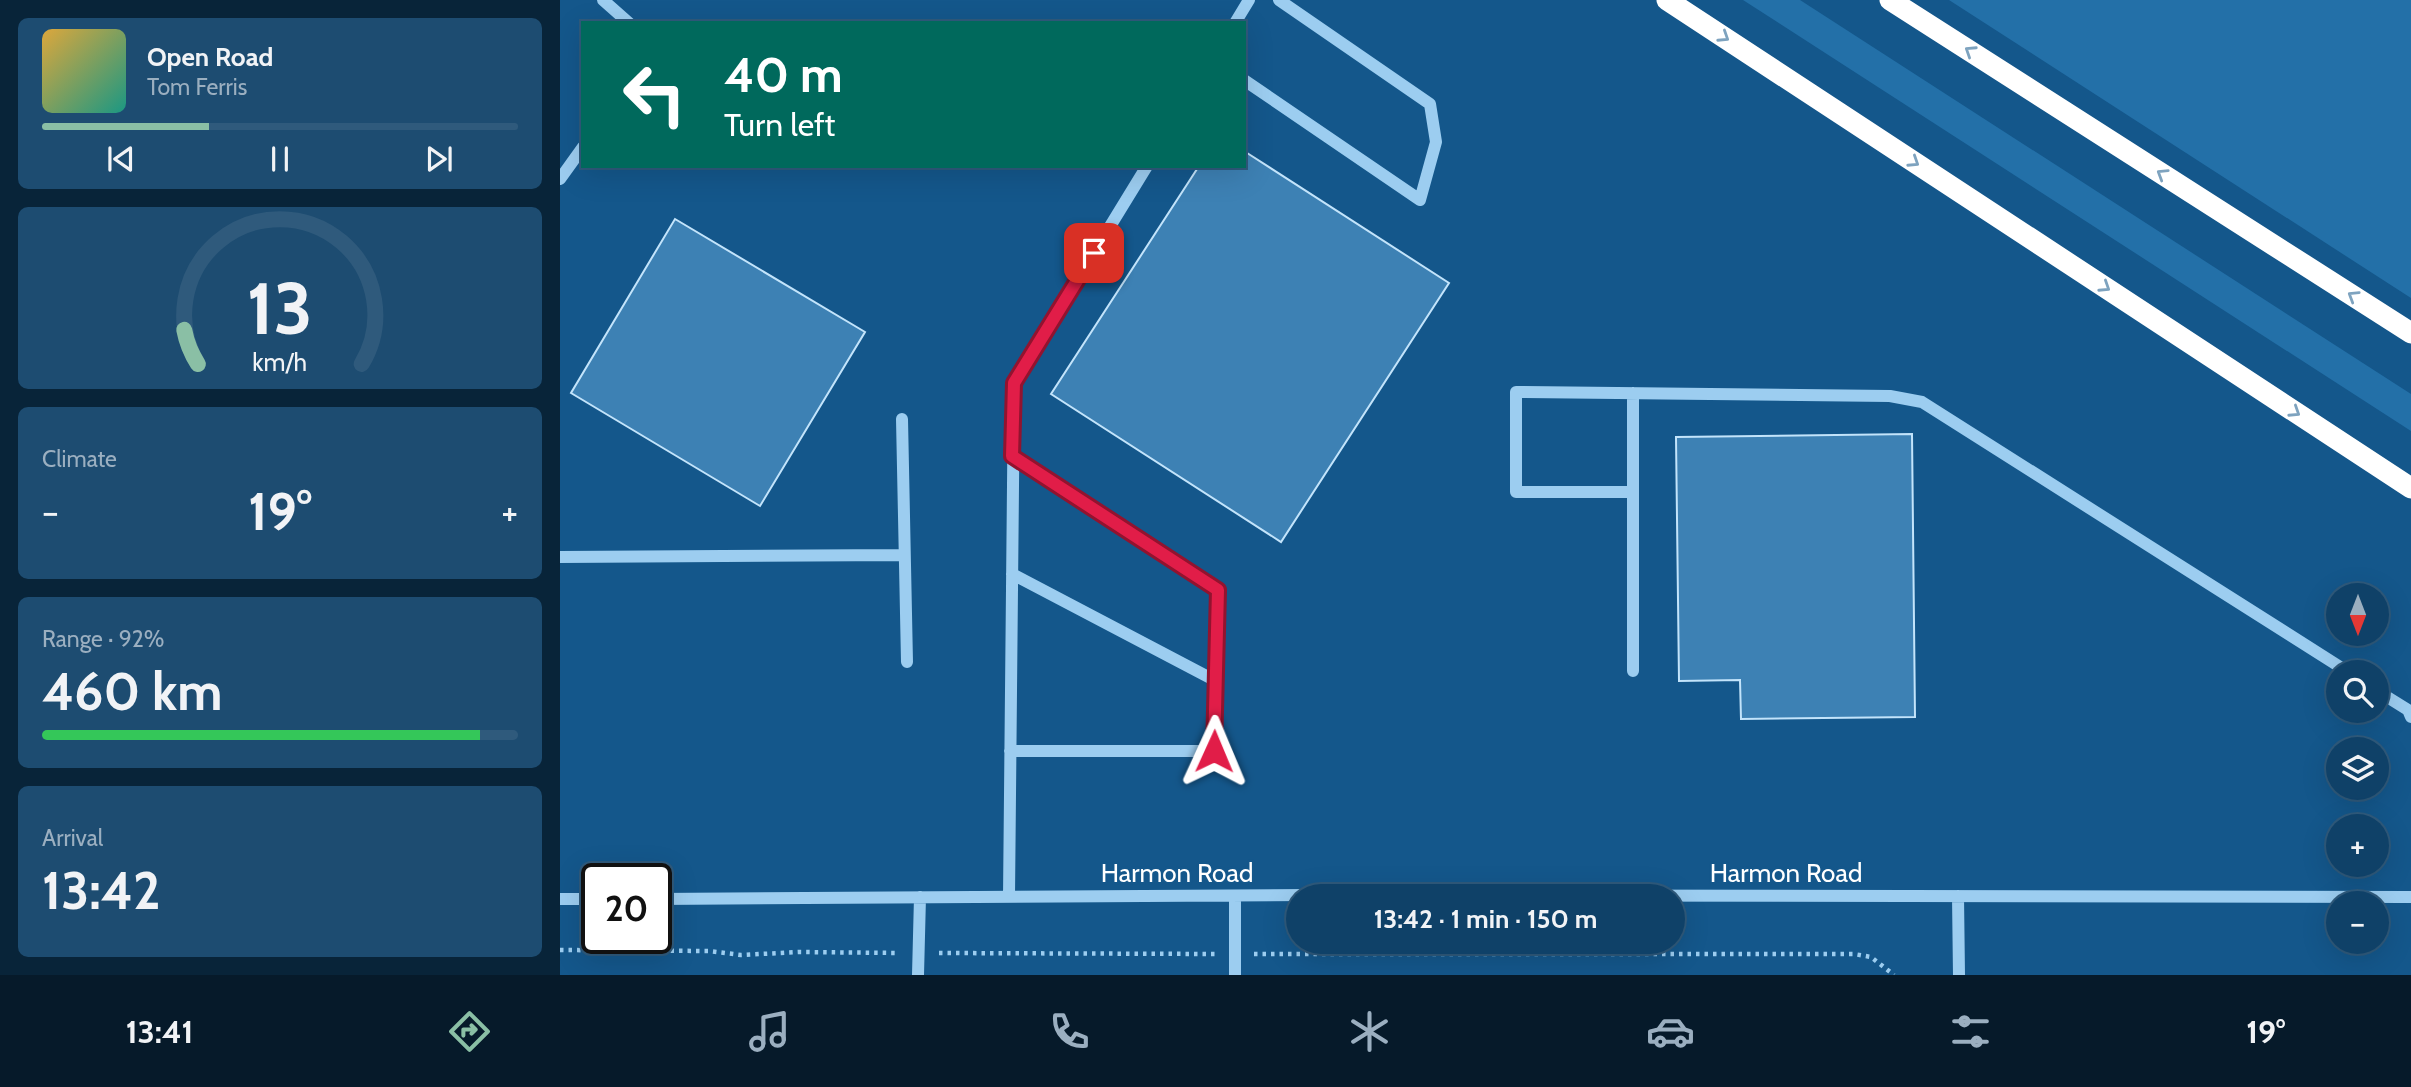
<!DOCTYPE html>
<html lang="en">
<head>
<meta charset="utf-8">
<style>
	body { margin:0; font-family:Cabin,sans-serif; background:#1d4c71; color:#f1f3f6; height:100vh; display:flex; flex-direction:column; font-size:26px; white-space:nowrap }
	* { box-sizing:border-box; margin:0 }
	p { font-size:23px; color:#9bafc0 }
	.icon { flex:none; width:38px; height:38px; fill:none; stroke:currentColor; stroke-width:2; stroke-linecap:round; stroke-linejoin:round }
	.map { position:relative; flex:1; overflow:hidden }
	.panel { display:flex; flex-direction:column; gap:18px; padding:18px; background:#082439; width:560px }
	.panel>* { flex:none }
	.guide { position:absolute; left:21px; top:21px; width:665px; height:147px; border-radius:0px; box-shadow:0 7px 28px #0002,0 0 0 2px #2f5a7c; background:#00695c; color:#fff; overflow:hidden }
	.needle { width:46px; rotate:180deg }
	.controls { position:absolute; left:1766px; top:583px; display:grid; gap:14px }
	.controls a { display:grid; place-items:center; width:63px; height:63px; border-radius:50%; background:#0f4168; box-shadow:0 7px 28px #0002,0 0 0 2px #2f5a7c; font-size:35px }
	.speed { position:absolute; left:21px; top:863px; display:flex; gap:14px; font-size:35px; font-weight:700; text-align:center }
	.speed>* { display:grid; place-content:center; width:91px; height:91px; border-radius:50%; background:#0f4168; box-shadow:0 7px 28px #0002,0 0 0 2px #2f5a7c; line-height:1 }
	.speed .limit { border:4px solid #111; border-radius:10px; background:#fff; color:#111 }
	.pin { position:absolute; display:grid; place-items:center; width:60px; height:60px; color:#fff; margin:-30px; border-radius:14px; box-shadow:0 4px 10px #0006 }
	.me { position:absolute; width:77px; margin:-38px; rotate:1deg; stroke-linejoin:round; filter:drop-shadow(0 0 5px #0008) }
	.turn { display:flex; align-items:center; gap:24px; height:147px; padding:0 28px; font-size:32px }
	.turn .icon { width:91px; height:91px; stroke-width:2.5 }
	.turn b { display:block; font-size:49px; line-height:60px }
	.big { font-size:52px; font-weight:700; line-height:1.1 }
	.panel .card { flex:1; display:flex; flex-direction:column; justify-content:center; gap:10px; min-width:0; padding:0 24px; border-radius:10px; background:#1d4c71 }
	.panel .dial { align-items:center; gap:0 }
	.dial svg { height:182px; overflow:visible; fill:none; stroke:#2f5a7c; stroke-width:7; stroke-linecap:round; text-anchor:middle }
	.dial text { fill:#f1f3f6; stroke:none }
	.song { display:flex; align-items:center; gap:21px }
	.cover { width:84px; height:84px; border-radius:10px; background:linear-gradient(135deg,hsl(40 70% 55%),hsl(170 70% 35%)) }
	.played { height:7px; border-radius:4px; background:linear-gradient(90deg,#8abfa5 35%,#2f5a7c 35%) }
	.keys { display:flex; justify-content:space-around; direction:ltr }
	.heat { display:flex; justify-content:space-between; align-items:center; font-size:38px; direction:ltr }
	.charge { height:10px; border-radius:5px; background:linear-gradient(90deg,#34c759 92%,#2f5a7c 0) }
	.trip { position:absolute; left:726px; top:884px; width:399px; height:70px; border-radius:35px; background:#0f4168; box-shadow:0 7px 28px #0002,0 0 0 2px #2f5a7c; font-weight:700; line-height:70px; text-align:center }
	.tab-bar { display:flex; height:112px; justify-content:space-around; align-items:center; background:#061a2a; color:#9bafc0 }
	.tab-bar .icon { width:49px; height:49px }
	.tab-bar .current { color:#8abfa5 }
	.tab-bar b { font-size:32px; color:#f1f3f6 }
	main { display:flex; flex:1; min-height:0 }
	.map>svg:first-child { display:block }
	.green { fill:#2370a8 }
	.building { fill:#3d81b4; stroke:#c3e4fb; stroke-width:2 }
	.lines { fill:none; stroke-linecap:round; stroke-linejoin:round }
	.path { stroke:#9ccdf0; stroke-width:4.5; stroke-dasharray:3.5 5; stroke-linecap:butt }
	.minor { stroke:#9ccdf0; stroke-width:12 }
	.highway { stroke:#fff; stroke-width:21 }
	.oneway { stroke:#7ea3bf }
	.route-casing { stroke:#92132f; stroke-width:18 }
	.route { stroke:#e11d48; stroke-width:12 }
	.labels { text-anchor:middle; stroke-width:5; stroke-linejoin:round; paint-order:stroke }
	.street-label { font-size:26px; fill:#fff; stroke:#14578b }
</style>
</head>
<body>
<main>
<section class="panel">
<div class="card">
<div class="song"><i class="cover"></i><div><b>Open Road</b><p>Tom Ferris</p></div></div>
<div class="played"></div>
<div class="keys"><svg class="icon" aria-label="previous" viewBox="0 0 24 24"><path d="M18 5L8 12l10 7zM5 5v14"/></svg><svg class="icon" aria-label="pause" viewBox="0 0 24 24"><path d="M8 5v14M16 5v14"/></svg><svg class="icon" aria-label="next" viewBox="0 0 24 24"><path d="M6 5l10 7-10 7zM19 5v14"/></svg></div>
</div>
<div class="card dial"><svg viewBox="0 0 100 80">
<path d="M14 69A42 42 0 1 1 86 69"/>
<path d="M14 69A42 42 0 0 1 8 54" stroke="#8abfa5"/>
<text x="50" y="56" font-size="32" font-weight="700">13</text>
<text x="50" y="72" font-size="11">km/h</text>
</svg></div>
<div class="card"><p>Climate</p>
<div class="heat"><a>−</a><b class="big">19°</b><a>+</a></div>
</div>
<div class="card"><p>Range · 92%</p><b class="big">460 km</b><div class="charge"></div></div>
<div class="card"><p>Arrival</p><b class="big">13:42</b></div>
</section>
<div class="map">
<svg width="1851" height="975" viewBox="0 0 1851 975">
	<rect width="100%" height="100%" fill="#14578b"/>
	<!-- green -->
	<path class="green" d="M1183,0H1240L1851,394V431Z
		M1389,0H1851V298Z"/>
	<!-- building -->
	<path class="building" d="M684,151L889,283L721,542L491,394L639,166H684Z
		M115,219L305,332L200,506L11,393Z
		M1352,434L1355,717L1181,719L1180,680L1119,681L1116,437Z"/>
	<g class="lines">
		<!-- path -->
		<path class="path" d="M0,950L149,951L181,955L239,952L339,953
			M379,953L657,954
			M694,954H1294L1311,957L1334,975"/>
		<!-- minor -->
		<path class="minor" d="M43,0L69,23
			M675,23L689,0
			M684,80L860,200L876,142L870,104L719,0
			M0,179L23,147
			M1073,393V671
			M342,419L347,662
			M1073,492H956V392L1330,396L1362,402L1788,672
			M0,557L343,555
			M452,574L656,681
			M1816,690L1848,710L1851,717
			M450,751H654L658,590L452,456
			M675,896V975
			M1398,896L1399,975
			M449,897L454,383L587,166
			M0,899H37
			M96,899L745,895L1851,897
			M358,975L360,897"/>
		<!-- highway -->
		<path class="highway" d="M1107,0L1851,488
			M1330,0L1851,333"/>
	</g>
	<!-- one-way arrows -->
	<defs><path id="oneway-chevron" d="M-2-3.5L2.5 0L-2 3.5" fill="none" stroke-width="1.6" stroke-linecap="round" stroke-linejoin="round" transform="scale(1.75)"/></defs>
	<g class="oneway">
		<use href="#oneway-chevron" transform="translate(1164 37) rotate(33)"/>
		<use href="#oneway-chevron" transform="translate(1410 51) rotate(-147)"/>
		<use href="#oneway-chevron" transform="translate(1354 162) rotate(33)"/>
		<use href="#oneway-chevron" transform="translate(1602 174) rotate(-148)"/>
		<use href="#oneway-chevron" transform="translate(1545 287) rotate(33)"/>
		<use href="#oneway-chevron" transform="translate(1793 296) rotate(-148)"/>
		<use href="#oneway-chevron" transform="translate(1735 412) rotate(33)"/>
	</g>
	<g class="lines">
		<!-- route casing -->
		<g class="route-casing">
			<path id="route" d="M534,253L454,383L452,456L658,590L654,751"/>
		</g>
		<!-- route -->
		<use href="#route" class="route"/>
	</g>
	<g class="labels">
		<!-- street labels -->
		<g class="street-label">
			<text x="617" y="882">Harmon Road</text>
			<text x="1226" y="882">Harmon Road</text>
		</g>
	</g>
</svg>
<div class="controls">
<a><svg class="needle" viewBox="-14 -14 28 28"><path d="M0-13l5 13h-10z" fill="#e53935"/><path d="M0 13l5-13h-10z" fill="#9bafc0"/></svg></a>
<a><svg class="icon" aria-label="search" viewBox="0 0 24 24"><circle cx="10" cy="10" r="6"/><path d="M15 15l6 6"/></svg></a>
<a><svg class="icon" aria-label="layers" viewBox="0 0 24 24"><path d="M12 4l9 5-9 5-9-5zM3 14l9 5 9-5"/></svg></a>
<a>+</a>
<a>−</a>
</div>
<div class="speed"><div class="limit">20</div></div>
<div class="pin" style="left:534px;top:253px;background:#d93025"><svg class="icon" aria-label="arrive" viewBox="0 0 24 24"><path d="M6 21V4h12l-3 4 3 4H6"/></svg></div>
<svg class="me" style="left:654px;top:751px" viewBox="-20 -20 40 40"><path d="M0-17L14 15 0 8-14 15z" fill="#e11d48" stroke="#fff" stroke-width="4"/></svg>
<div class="trip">13:42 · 1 min · 150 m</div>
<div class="guide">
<div class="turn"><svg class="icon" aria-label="left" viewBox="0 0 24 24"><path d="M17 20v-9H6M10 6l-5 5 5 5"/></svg><div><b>40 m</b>Turn left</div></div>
</div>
</div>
</main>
<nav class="tab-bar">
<b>13:41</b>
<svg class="icon current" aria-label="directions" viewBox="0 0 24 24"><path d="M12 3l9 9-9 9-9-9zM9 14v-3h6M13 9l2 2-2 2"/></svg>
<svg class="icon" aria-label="music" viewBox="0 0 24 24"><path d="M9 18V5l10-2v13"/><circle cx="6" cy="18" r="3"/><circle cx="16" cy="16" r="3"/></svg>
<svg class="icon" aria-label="phone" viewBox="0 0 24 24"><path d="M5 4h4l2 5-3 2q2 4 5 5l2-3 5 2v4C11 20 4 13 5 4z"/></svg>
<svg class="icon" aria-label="climate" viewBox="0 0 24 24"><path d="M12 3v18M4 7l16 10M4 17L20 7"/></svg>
<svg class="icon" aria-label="car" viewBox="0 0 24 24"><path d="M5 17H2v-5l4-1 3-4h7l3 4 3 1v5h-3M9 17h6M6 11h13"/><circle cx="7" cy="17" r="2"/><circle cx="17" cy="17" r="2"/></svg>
<svg class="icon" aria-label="filters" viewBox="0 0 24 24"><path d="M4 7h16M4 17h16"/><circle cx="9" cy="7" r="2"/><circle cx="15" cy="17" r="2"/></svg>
<b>19°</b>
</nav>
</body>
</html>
